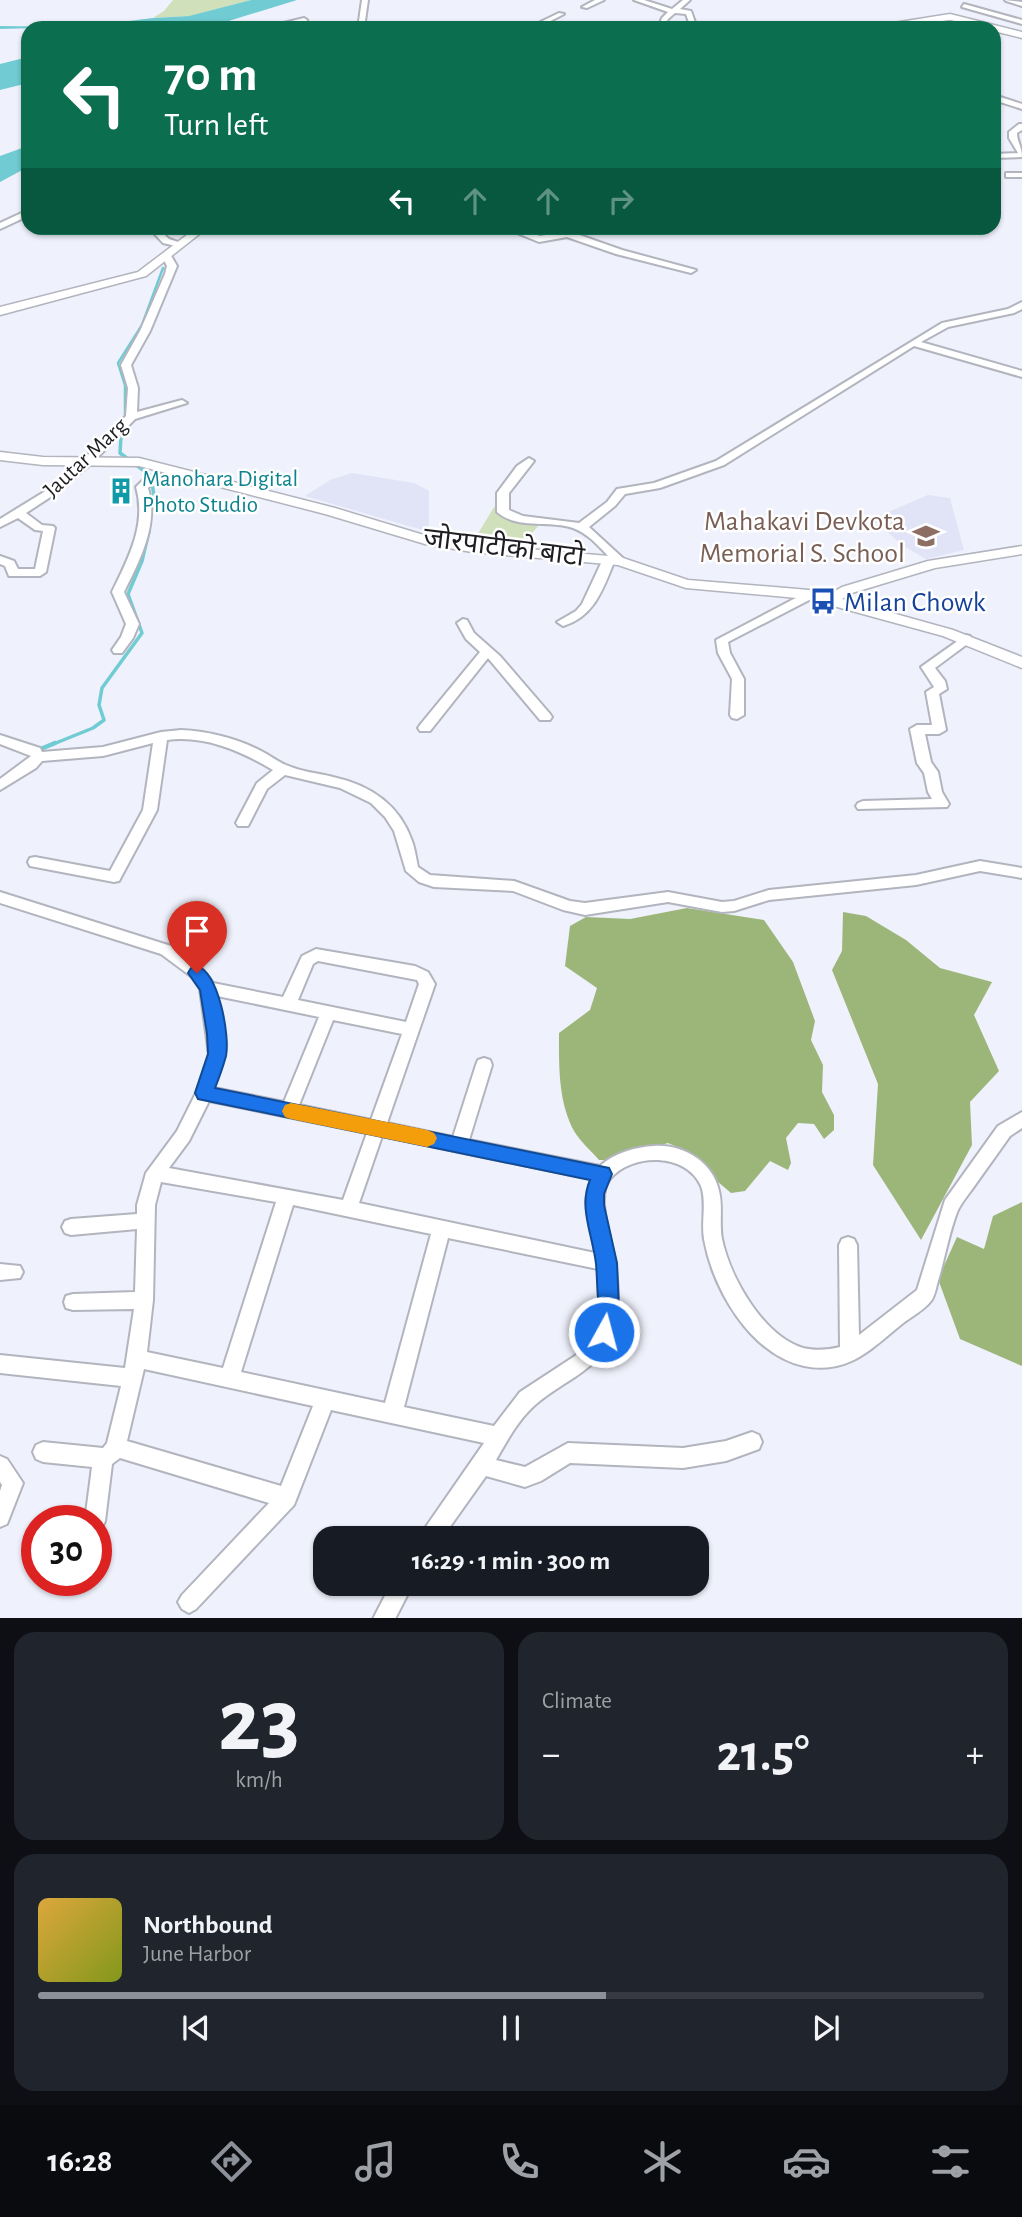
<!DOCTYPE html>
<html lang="en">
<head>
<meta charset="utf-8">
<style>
	body { margin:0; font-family:"Alegreya Sans","Noto Sans Devanagari",sans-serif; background:#20242c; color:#f1f3f6; height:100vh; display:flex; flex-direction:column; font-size:26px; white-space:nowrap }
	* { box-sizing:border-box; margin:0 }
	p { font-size:23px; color:#9ea1a6 }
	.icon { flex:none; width:38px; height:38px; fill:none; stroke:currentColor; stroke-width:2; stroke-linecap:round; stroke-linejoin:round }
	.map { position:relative; height:1618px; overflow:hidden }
	.panel { display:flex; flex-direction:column; gap:14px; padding:14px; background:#0d0f14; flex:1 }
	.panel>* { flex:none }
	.guide { position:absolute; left:21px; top:21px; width:980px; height:214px; border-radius:21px; box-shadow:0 2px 5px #0004; background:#0b6e4f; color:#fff; overflow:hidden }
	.speed { position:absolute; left:21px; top:1505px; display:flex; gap:14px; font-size:35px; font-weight:700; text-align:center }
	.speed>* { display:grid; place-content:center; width:91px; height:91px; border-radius:50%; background:#171b24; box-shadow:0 2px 5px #0004; line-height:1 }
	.speed .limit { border:10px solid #d22; background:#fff; color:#111 }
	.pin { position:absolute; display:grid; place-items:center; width:60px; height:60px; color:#fff; margin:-72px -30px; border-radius:50% 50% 50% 0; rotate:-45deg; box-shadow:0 0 7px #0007 }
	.pin .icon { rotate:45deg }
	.me { position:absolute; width:77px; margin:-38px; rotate:7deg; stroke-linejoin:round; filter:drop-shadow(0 0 5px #0008) }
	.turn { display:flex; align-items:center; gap:24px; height:147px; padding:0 28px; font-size:32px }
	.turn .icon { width:91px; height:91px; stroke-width:2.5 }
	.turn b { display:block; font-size:49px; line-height:60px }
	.lanes { display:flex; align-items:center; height:66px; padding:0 28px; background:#0003; justify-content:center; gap:35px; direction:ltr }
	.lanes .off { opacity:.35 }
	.big { font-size:52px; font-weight:600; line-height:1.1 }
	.panel .card { flex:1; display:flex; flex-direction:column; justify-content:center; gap:10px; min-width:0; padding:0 24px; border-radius:21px; background:#20242c }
	.panel .dial { align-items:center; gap:0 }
	.dial b { font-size:91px; line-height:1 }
	.song { display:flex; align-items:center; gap:21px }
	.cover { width:84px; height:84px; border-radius:10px; background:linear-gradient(135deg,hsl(40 70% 55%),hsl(70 70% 35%)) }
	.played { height:7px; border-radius:4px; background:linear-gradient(90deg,#8c9099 60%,#363941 60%) }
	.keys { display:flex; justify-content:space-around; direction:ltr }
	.heat { display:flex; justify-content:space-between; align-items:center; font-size:38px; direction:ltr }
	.panel .tiles { flex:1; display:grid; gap:14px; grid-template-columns:1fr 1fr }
	.card:last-child { grid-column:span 2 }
	.trip { position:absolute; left:313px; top:1526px; width:396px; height:70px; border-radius:21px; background:#171b24; box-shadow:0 2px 5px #0004; font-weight:600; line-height:70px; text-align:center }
	.tabs { display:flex; height:112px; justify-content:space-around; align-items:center; background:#090b0e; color:#9ea1a6 }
	.tabs .icon { width:49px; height:49px }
	.tabs .active { color:#8c9099 }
	.tabs b { font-size:32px; color:#f1f3f6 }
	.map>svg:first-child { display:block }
	.built { fill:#e1e4f6 }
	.green { fill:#cfe0bb }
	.forest { fill:#9cb67a }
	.water { fill:#71cbd3 }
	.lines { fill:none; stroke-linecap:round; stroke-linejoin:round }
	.stream-far2 { stroke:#71cbd3; stroke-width:2.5 }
	.stream-far1 { stroke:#71cbd3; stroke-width:3.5 }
	.stream { stroke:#71cbd3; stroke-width:4.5 }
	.minor-casing { stroke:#b2b4be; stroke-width:4 }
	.tertiary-casing { stroke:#b2b4be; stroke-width:3 }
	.minor { fill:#fff; fill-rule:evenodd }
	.tertiary { fill:#fff; fill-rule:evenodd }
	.route { fill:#1a73e8; stroke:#114b97; stroke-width:2 }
	.slow { fill:#f59e0b }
	.labels { text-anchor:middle; stroke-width:5; stroke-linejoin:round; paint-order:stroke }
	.far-street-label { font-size:23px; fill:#1e1e22; stroke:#fff }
	.far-culture-label { font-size:23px; fill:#0d838f; stroke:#fff; text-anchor:start }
	.education-label { font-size:28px; fill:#785e54; stroke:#fff; text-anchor:end }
	.street-label { font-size:28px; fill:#1e1e22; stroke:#fff }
	.transit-label { font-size:28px; fill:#164399; stroke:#fff; text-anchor:start }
</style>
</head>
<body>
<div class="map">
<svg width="1022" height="1619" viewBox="0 0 1022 1619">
	<rect width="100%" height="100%" fill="#eff1fc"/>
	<!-- built -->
	<path class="built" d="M352,473L414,483L429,491V525L426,531L305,496L330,480Z
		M928,495L950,498L964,550L926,559L902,545L872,519Z"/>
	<!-- green -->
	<path class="green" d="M173,0H251L190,16L153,18L164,11Z
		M494,507L543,520L524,543L476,537Z"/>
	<!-- forest -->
	<path class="forest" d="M687,908L764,920L793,962L815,1021L811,1040L823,1065L822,1092L834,1115V1130L824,1139L814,1124L798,1123L786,1138L791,1163L788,1170L770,1161L745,1191L731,1193L677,1147L668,1143L609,1160H599C591,1151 580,1141 574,1131C558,1101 559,1066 559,1033L590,1010L597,988L565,966L570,926L586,917L630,919Z
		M843,912L866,916L906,940L940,968L992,982L974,1015L999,1071L970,1102L972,1145L921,1240L873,1165L878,1084L832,970L842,951Z
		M1022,1202V1366L960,1339L938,1279L957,1237L984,1249L993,1216Z"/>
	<!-- water -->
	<path class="water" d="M251,0H297L206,28L113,26L0,29V26L80,27L153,18L189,16Z
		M28,57V83L0,90V64Z
		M22,148L28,149V167L0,182V156Z"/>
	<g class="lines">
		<!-- stream-far2 -->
		<path class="stream-far2" d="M67,26L108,24
			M125,421V385L118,363L142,325L163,268
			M120,438L123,429"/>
		<!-- stream-far1 -->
		<path class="stream-far1" d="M121,436L120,453L151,476L154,496L150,519
			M51,745L93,728L104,720L99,705L102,688L142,633L128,594L142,561L149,531"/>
		<!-- stream -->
		<path class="stream" d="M36,751L55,743"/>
		<!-- minor casing -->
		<g class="minor-casing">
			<path id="minor" d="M362,0H368L364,28H358Z
				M595,0H604L587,8L582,7Z
				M634,0H644L672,9L683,0H690L680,9L691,11L697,28H691L686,14L675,13L668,19L664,28H658L662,18L668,12Z
				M1005,0L1022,2V6L1006,1Z
				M964,4L1022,20V24L962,7Z
				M559,13L564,14L537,28H528Z
				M304,18L307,20L310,28H304L302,23L276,28H263Z
				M994,95L1022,104V109L994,100Z
				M1019,124H1022V130L1017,133C1017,142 1022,146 1022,157L994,158V154L1018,153L1009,138V132Z
				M1006,173H1022V177H1006Z
				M28,210V216L0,229V223Z
				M149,228H157L169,239L184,244L180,247L163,243Z
				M505,228H516L540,236L568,231L622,250L696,270L691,273L616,254L567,237L539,242Z
				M164,254H170L177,266L150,331L131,365L138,388L137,412L182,400L187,403L135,419L91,464L52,496L26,513L42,525L53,526L55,528L46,572L40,576H9L5,566L0,564V556L14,561L18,569H35L43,531L35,530L18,518L0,527V519L44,492L83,460L126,416L128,388L121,365L140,331L165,274L167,266L162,256Z
				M1022,302V309L1014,313L948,327L921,342L1022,371V377L914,346L724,465L660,488L625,494L615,506L589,527L626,561L620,565L614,562C603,589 594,617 563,626L557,622L576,611L582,604L603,559L608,556C598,545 587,533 573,528C549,520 518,530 497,512V493L517,466L529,458L534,461L509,493V510L523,516L579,523L607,502L617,489L654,483L716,461L942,323L1008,309Z
				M177,469L182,472L181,474L151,484L148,488C159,524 140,560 124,592L139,624L133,638L122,653H114L112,650L121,637L126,624L112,592C128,559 147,524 136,487L143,480Z
				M809,591L815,595L813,598L728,642L730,653L744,679V715L737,719L732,718L730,715L732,679L718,653L716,640Z
				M463,619L467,620L474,633L500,656L550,714L552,717L550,720H540L488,658L430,731H420L418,728L420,725L480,652L466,639L457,623Z
				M966,635L970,636L972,639L970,642L935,668L945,681L947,689L939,694L946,730L939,734H925L931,762L938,772L942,792L949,804L947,807L858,809L856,806L858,803L863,801L932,799L928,792L924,773L917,763L910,729L917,725H932L926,692L934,687L921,667Z
				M181,730C208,731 239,739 263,752C271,756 278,762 286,765C301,772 318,773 333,777C370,785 399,804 412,841C415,849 416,858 418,867L430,875L514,881L570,901L585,903L668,892L722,902L734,901L769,890L916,875L980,861L1022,868V878L980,871L916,885L769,900L734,911L722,912L668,902L585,915L563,910L513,891L434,887L419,882L406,871L394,831L385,817L371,803L340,788L285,775L267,789L248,826H238L236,823L257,783L273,770C241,751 205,735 167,740L157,810L119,881L114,882L30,866L28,862L30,858L35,857L110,871L143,810L153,743L103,756L42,761L36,768L0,790V779L31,756L0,744V735L40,748L42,752L103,747L161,732Z
				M0,892L171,946L202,969L213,983L283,997L302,956L316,949L415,966L428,972L435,984L387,1123L453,1137L476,1065L478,1060L484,1058L490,1060L492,1065L469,1140L600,1166C614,1153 636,1147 654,1146C683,1144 713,1162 719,1191C723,1207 719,1223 722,1239C730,1277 763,1336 803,1348C815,1351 828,1350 840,1347L839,1245L842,1239L848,1237L854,1239L857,1245L859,1335L917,1290L945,1200L998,1126L1022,1112V1128L1010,1136C998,1153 985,1171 973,1188C968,1195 962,1202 958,1210C949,1232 945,1258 938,1281C936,1287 935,1296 931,1301C924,1310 911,1317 902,1324C871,1349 848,1375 804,1366C750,1354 713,1289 704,1239C701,1222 707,1202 701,1186C686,1152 631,1153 610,1179C595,1197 612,1240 615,1261C618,1282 620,1304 615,1325C603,1371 567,1377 535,1405C518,1420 507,1441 496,1460L525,1467L568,1443L683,1448L726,1441L752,1432L759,1435L762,1442L759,1449L726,1461L683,1468L570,1463L541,1481L525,1487L486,1476L442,1538H420L423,1531L484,1443L331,1410L294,1505L196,1609L189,1613L182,1609L178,1602L182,1595L269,1503L120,1458L112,1464L105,1521L102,1528L96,1531V1521H85L92,1467L43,1462L36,1459L33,1452L36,1445L43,1442L103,1448L107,1443L121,1386L0,1373V1355L125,1368L134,1309L73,1310L66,1308L64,1302L66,1296L73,1294L135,1292L137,1229L71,1235L65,1233L62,1227L65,1221L71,1219L137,1214V1205L146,1173L177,1131L196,1093L209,1054L200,989L192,977L161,954L0,903ZM318,961L417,980L419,984L406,1022L298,1000L313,964ZM217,996L319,1017L284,1102L214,1088L225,1054ZM333,1020L402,1034L371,1120L299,1105ZM209,1101L367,1133L343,1200L169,1168L189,1141ZM382,1136L591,1179L586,1201L595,1253L359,1203ZM161,1182L276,1202L223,1368L147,1352L153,1300L155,1205ZM293,1205L431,1234L385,1403L241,1372ZM448,1238L598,1269L599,1305L592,1337L575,1356L520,1392L494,1426L404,1407ZM144,1369L313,1406L281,1486L127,1441Z
				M0,1264L20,1266L23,1272L20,1278L0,1280Z
				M0,1456L7,1459L23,1483L7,1524L0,1527V1491L2,1485L0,1482Z
				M391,1584H413L395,1619H373Z"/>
		</g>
		<!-- tertiary casing -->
		<g class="tertiary-casing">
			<path id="tertiary" d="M950,14L1022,32V38L994,31V28L950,20L886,28H862Z
				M196,228H207L146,276L0,315V307L138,272Z
				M0,452L43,457L139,458L335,508L427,536L472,544L620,557L688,580L809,590L828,595L842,587L928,561L1022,546V554L935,568L852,593L842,599L953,630L1022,657V668L943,636L808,599L686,588L618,565L472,552L425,544L325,514L139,466L43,465L0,460Z"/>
		</g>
		<!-- minor -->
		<use href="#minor" class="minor"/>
		<!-- tertiary -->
		<use href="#tertiary" class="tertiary"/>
	</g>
	<!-- route -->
	<path class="route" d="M197,966C219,973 230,1036 226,1056C223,1067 219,1078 215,1088L609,1168L612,1174L604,1194V1205L617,1263L619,1310L611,1339L604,1342L596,1339C591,1327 598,1310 598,1297C597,1286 597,1275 596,1264C593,1235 578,1208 590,1180L198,1099L195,1093L208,1054L207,1034L200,990L188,973L191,968Z"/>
	<!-- slow -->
	<path class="slow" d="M291,1103L427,1130L434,1133L437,1138L434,1144L427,1147L291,1119L285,1117L282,1111L285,1105Z"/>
	<!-- icons -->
	<defs>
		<g id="building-bare" transform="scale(2.1)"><path d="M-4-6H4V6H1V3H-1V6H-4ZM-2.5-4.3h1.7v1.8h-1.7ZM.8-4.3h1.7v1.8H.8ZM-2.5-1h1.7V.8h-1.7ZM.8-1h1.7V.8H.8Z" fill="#0f9aa8" stroke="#fff" stroke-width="2.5" paint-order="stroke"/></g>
		<g id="school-bare" transform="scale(2.1)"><path d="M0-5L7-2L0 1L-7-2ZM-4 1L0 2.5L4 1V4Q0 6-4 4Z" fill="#8d6e63" stroke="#fff" stroke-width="2.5" paint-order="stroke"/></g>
		<g id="bus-bare" transform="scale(2.1)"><path d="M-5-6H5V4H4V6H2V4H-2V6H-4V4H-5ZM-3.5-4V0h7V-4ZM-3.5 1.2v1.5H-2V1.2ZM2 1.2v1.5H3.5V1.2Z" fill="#1a4fb4" stroke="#fff" stroke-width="2.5" paint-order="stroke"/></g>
	</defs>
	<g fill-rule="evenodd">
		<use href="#building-bare" x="121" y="491"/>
		<use href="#school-bare" x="926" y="536"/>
		<use href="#bus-bare" x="823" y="601"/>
	</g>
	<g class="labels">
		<!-- far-street labels -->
		<g class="far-street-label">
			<text transform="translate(85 457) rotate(-43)" y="8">Jautar Marg</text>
		</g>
		<!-- far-culture labels -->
		<g class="far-culture-label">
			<text x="142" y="486">Manohara Digital<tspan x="142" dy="26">Photo Studio</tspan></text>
		</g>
		<!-- education labels -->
		<g class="education-label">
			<text x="905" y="530">Mahakavi Devkota<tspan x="905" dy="32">Memorial S. School</tspan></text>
		</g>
		<!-- street labels -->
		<g class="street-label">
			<text transform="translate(504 546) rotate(7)" y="10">जोरपाटीको बाटो</text>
		</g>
		<!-- transit labels -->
		<g class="transit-label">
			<text x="844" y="611">Milan Chowk</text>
		</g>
	</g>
</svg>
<div class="speed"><div class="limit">30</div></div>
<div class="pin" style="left:197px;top:973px;background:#d93025"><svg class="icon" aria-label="arrive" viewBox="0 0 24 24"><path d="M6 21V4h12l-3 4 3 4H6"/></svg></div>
<svg class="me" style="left:604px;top:1332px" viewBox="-20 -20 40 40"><circle r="17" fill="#1a73e8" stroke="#fff" stroke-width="3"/><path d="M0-11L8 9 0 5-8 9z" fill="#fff"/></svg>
<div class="trip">16:29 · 1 min · 300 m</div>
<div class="guide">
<div class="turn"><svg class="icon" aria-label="left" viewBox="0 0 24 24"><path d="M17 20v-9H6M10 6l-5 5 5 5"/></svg><div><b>70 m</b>Turn left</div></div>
<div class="lanes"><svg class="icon" aria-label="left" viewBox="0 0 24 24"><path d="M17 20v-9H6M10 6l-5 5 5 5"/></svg><svg class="icon off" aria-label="ahead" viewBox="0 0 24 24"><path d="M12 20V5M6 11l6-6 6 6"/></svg><svg class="icon off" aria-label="ahead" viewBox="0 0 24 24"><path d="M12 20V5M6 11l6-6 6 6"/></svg><svg class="icon off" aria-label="right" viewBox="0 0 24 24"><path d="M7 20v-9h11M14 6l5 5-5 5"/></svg></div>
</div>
</div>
<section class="panel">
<div class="tiles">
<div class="card dial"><b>23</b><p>km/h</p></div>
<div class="card"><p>Climate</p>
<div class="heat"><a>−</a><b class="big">21.5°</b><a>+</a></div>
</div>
<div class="card">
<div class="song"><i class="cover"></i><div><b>Northbound</b><p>June Harbor</p></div></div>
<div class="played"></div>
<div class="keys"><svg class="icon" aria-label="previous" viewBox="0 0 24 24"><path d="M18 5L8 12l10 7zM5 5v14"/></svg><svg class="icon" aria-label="pause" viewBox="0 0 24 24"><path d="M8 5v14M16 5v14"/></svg><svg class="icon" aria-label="next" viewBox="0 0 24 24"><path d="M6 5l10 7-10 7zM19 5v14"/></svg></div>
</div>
</div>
</section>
<nav class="tabs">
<b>16:28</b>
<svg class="icon active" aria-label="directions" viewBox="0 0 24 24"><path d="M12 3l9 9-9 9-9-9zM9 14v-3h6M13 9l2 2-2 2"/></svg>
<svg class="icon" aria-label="music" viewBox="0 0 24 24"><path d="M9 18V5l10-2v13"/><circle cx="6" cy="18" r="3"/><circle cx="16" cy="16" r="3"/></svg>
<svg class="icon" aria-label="phone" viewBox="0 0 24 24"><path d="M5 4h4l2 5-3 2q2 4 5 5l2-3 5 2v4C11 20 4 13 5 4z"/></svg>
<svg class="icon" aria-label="climate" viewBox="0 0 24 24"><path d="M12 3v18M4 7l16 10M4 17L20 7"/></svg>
<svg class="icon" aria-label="car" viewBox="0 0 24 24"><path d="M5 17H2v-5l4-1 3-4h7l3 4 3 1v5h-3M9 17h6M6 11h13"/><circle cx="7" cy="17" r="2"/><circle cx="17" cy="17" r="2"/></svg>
<svg class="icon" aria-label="filters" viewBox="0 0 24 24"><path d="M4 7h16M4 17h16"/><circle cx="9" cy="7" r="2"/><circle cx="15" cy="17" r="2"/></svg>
</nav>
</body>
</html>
